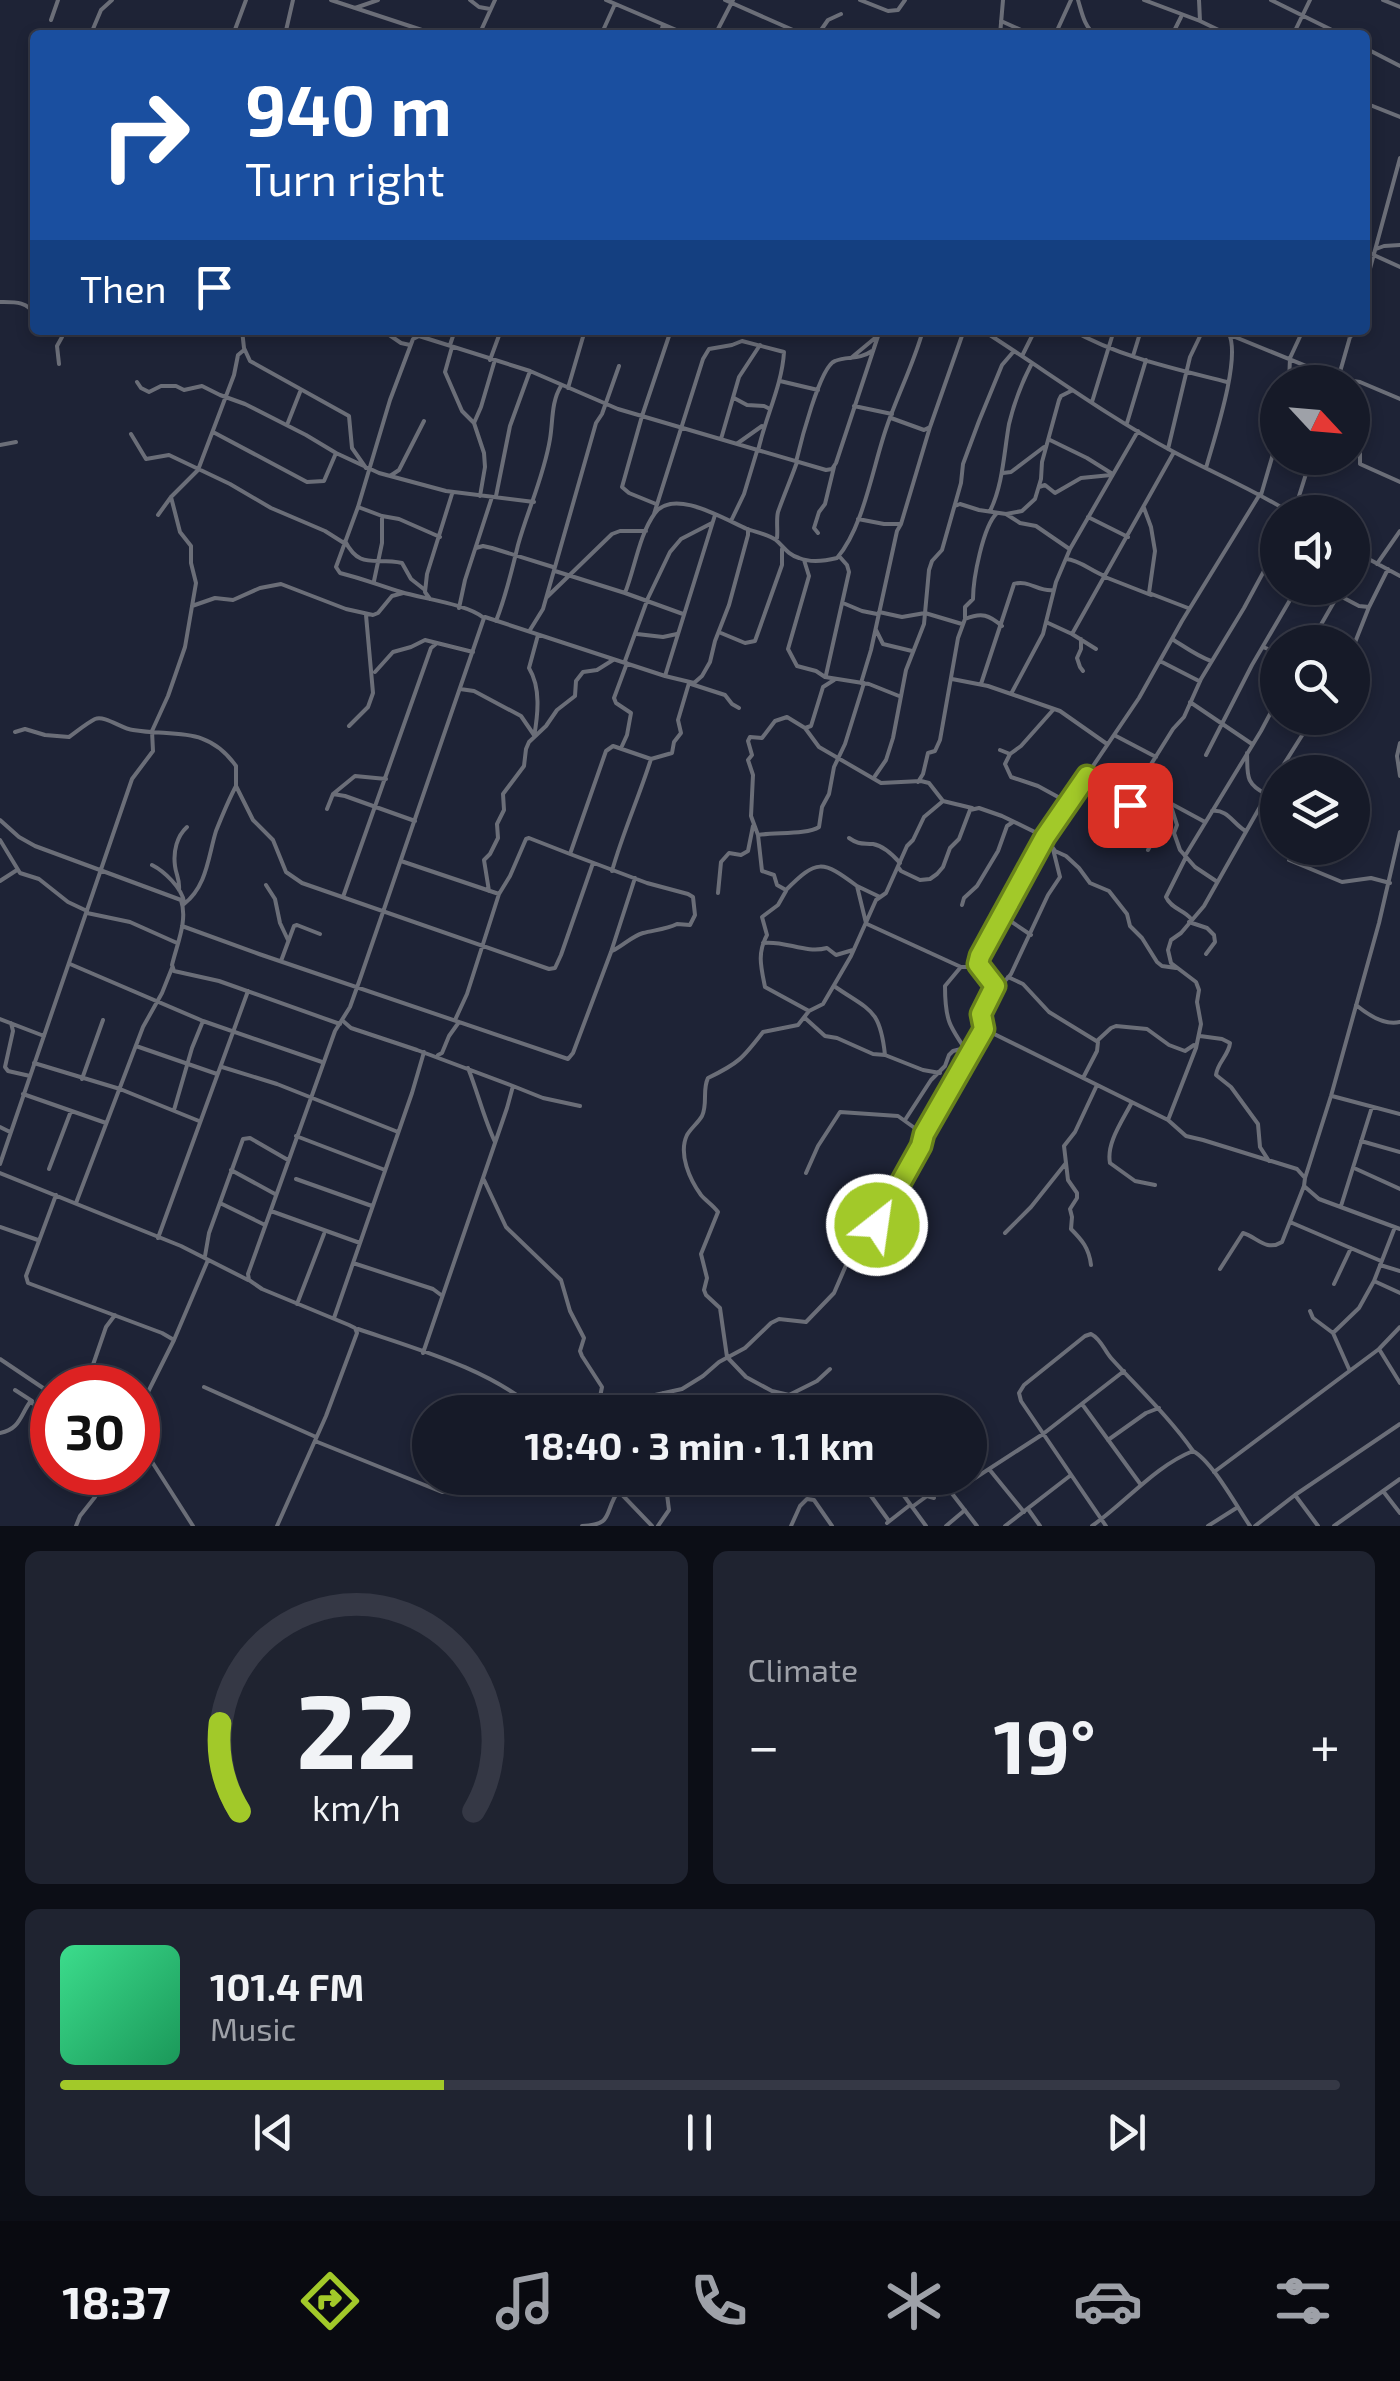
<!DOCTYPE html>
<html lang="en">
<head>
<meta charset="utf-8">
<style>
	body { margin:0; font-family:"Exo 2",sans-serif; background:#1f2330; color:#f1f3f6; height:100vh; display:flex; flex-direction:column; font-size:38px; white-space:nowrap }
	* { box-sizing:border-box; margin:0 }
	p { font-size:32px; color:#9ea1a8 }
	.icon { flex:none; width:55px; height:55px; fill:none; stroke:currentColor; stroke-width:2; stroke-linecap:round; stroke-linejoin:round }
	.map { position:relative; height:1526px; overflow:hidden }
	.sheet { display:flex; flex-direction:column; gap:25px; padding:25px; background:#0c0e16; flex:1 }
	.sheet>* { flex:none }
	.guide { position:absolute; left:30px; top:30px; width:1340px; height:305px; border-radius:10px; box-shadow:0 5px 15px #0003,0 0 0 2px #353845; background:#1a4fa0; color:#fff; overflow:hidden }
	.needle { width:65px; rotate:116deg }
	.tools { position:absolute; left:1260px; top:365px; display:grid; gap:20px }
	.tools a { display:grid; place-items:center; width:110px; height:110px; border-radius:50%; background:#161a28; box-shadow:0 5px 15px #0003,0 0 0 2px #353845; font-size:50px }
	.speed { position:absolute; left:30px; top:1365px; display:flex; gap:20px; font-size:50px; font-weight:700; text-align:center }
	.speed>* { display:grid; place-content:center; width:130px; height:130px; border-radius:50%; background:#161a28; box-shadow:0 5px 15px #0003,0 0 0 2px #353845; line-height:1 }
	.speed .limit { border:15px solid #d22; background:#fff; color:#111 }
	.pin { position:absolute; display:grid; place-items:center; width:85px; height:85px; color:#fff; margin:-42px; border-radius:20px; box-shadow:0 5px 15px #0006 }
	.me { position:absolute; width:110px; margin:-55px; rotate:30deg; stroke-linejoin:round; filter:drop-shadow(0 0 8px #0008) }
	.turn { display:flex; align-items:center; gap:35px; height:210px; padding:0 50px; font-size:45px }
	.turn .icon { width:130px; height:130px; stroke-width:2.5 }
	.turn b { display:block; font-size:70px; line-height:85px }
	.then { display:flex; align-items:center; height:95px; padding:0 50px; background:#0003; gap:20px; font-size:38px }
	.big { font-size:75px; font-weight:700; line-height:1.1 }
	.sheet .widget { flex:1; display:flex; flex-direction:column; justify-content:center; gap:15px; min-width:0; padding:0 35px; border-radius:15px; background:#1f2330 }
	.sheet .dial { align-items:center; gap:0 }
	.dial svg { height:260px; overflow:visible; fill:none; stroke:#353845; stroke-width:7; stroke-linecap:round; text-anchor:middle }
	.dial text { fill:#f1f3f6; stroke:none }
	.song { display:flex; align-items:center; gap:30px }
	.cover { width:120px; height:120px; border-radius:15px; background:linear-gradient(135deg,hsl(150 70% 55%),hsl(150 70% 35%)) }
	.played { height:10px; border-radius:5px; background:linear-gradient(90deg,#a2c929 30%,#353845 30%) }
	.keys { display:flex; justify-content:space-around; direction:ltr }
	.heat { display:flex; justify-content:space-between; align-items:center; font-size:55px; direction:ltr }
	.sheet .tiles { flex:1; display:grid; gap:25px; grid-template-columns:1fr 1fr }
	.widget:last-child { grid-column:span 2 }
	.trip { position:absolute; left:412px; top:1395px; width:575px; height:100px; border-radius:50px; background:#161a28; box-shadow:0 5px 15px #0003,0 0 0 2px #353845; font-weight:700; line-height:100px; text-align:center }
	.tabs { display:flex; height:160px; justify-content:space-around; align-items:center; background:#090a10; color:#9ea1a8 }
	.tabs .icon { width:70px; height:70px }
	.tabs .current { color:#a2c929 }
	.tabs b { font-size:45px; color:#f1f3f6 }
	.map>svg:first-child { display:block }
	.lines { fill:none; stroke-linecap:round; stroke-linejoin:round }
	.street { stroke:#6b6e78; stroke-width:4 }
	.route-casing { stroke:#69831b; stroke-width:25 }
	.route { stroke:#a2c929; stroke-width:18 }
</style>
</head>
<body>
<div class="map">
<svg width="1400" height="1526" viewBox="0 0 1400 1526">
	<rect width="100%" height="100%" fill="#1e2336"/>
	<g class="lines">
		<!-- street -->
		<path class="street" d="M331,0L437,35
			M470,0L479,7L490,9
			M606,0L688,35
			M725,0L793,30C797,30 816,33 819,33L828,20L841,14
			M860,0L888,11L898,10L905,0
			M1078,0C1082,13 1084,26 1095,35
			M1144,0L1200,21L1229,35
			M1199,0L1200,21
			M1271,0L1342,35
			M1383,0L1400,7
			M355,8L378,0
			M51,20L58,0
			M1001,21L1032,35
			M93,29L101,10L112,0
			M233,35L246,0
			M285,35L293,0
			M479,35L495,0
			M601,35L615,4
			M660,35L663,25
			M715,35L733,0
			M1000,35L1003,0
			M1055,35L1071,0
			M1172,35L1181,17
			M1293,35L1310,0
			M1365,48L1400,66
			M1365,103L1400,117
			M1376,249L1384,246L1400,245
			M1365,251L1400,267
			M1365,287L1400,158
			M0,302C15,302 27,301 35,315
			M242,330L244,348L250,361L349,416L352,448L366,468
			M382,330L401,343L410,345
			M982,330C1045,370 1105,415 1172,451C1211,472 1251,488 1289,512
			M1072,330C1119,357 1176,369 1227,382
			M1218,330L1338,379L1360,382L1400,399
			M1329,330L1351,336
			M450,345L455,330
			M452,347L445,372L462,411L473,422
			M1022,356L1035,330
			M1133,356L1141,330
			M851,358L875,338
			M490,360L501,330
			M59,364L57,346L62,337L59,330
			M1338,379L1352,330
			M780,381L818,390
			M137,382L141,388L149,392L161,386H176L184,390L202,386L220,395L245,404L306,435L336,453L379,473L446,491L534,502
			M1289,382L1290,358L1303,330
			M568,388L585,330
			M1352,394L1360,406V464L1400,482
			M734,398L747,405L764,406L770,409
			M1092,402L1114,330
			M854,406L892,414
			M891,418L924,430L930,427L964,330
			M1127,423L1146,360
			M287,425L300,392
			M213,432L307,482L324,481L336,453
			M131,434L146,459L169,455L230,484L271,508L325,531L344,543
			M721,439L739,377L760,345
			M1050,440L1087,458L1111,473
			M738,443L762,426
			M0,445L16,442
			M1168,449L1190,357L1203,330
			M796,462C800,445 820,366 835,361C848,356 859,360 872,351
			M1206,468C1214,439 1241,359 1229,334
			M1003,473L1011,472L1044,447
			M390,476L399,470L424,421
			M1039,487L1045,485L1055,493L1081,478L1111,475
			M1260,494L1182,621L1139,698L1045,837L980,956L978,964L995,986C988,1001 977,1012 984,1029L1168,1120L1186,1136L1203,1140L1297,1169L1305,1178L1304,1186L1319,1199L1400,1229
			M1261,495L1278,437
			M480,496L485,467L484,453L474,423L481,407L494,363
			M496,496L510,426L530,371
			M656,504L629,493L622,487L642,416L671,330
			M955,506L960,504L979,510L1006,514L1020,523L1036,526L1068,548
			M358,507L382,516L399,519L440,537
			M1144,508L1151,527L1155,551L1149,593L1188,608
			M990,511C1003,485 1004,452 1009,424C1014,403 1022,382 1032,363
			M1294,512L1311,458
			M654,514L703,359L709,349L732,345L742,341L784,352C782,386 765,418 758,451
			M1006,514L1022,511L1035,499L1041,479L1042,462L1059,400L1061,396L1071,391
			M158,515L171,497L198,470L234,375L238,355L244,350
			M1088,517L1128,537
			M858,519L884,524H901L930,427
			M731,521L744,494L757,451
			M818,533L814,528L819,512L825,504L834,467
			M777,538C778,530 776,520 778,512C784,495 791,479 797,462
			M345,541C360,570 374,557 402,563L411,579L425,590
			M476,548L483,546L492,548L553,567
			M1352,550L1400,576
			M1066,559C1080,560 1091,571 1105,576
			M804,560L809,576L788,649L797,666L816,671L825,677L869,684L899,696
			M1377,564L1400,531
			M555,571L625,593L683,614
			M1105,577L1151,595
			M374,581L382,543V516
			M1325,588L1359,606L1369,607L1388,569
			M625,593C635,568 639,535 655,513C674,488 724,519 747,529C755,532 768,534 776,540C784,547 787,554 799,558C811,563 825,561 837,558C864,527 873,465 887,426C898,394 914,363 923,330
			M547,597L612,534L620,531H646
			M430,599L425,592L427,574L452,494
			M843,603L862,611L877,614
			M192,606L215,598L233,600L260,588L281,584L346,609L373,615L378,613L392,596L403,593
			M459,608L465,580L492,497
			M879,612L902,617L925,613L962,624
			M485,617L665,676L694,683L702,676L710,662L715,641L729,605L748,535V529
			M965,618V607L973,599C973,579 983,526 997,513
			M496,621C506,596 512,570 518,545C528,509 544,476 550,439C553,422 551,402 561,386
			M1046,622L1072,634L1096,649
			M530,630L543,609L596,423L602,414L619,366
			M876,630L883,644L912,651
			M721,633L745,643L755,641L782,565V549
			M1317,633L1330,642
			M637,634L663,637L677,634
			M1072,634L1174,452
			M1081,639V649L1077,658L1080,667L1083,671
			M1172,639C1185,647 1197,656 1211,661
			M1311,642L1338,595
			M1263,647L1278,653
			M1352,650L1369,607
			M625,661L648,598L670,552L681,539L712,523
			M1160,661L1199,681
			M375,672L393,652L411,647L425,640L437,643
			M826,675L849,572L847,565L839,556
			M665,676L715,515
			M952,679L988,686L1060,711L1107,744
			M861,683L871,650L897,531L901,524
			M691,684L725,695L732,704L739,708
			M981,684L1014,584C1028,579 1040,593 1054,590
			M460,689L474,691L521,716L534,735
			M1011,694L1043,634L1056,582L1070,549L1138,431
			M1190,702L1252,744
			M349,726L368,707L373,693L366,615
			M805,728L811,726L823,687L834,680
			M15,732L25,729L45,735L69,737C76,732 87,723 95,719C105,715 122,729 133,730C174,737 207,725 236,766V786L253,820L273,840L286,872L302,883L549,969L555,968L561,955L593,863
			M1116,736L1156,757
			M534,737C538,714 541,688 529,668L538,635
			M1400,743L1397,756L1400,776
			M622,746L627,735L631,713L616,703L614,698L627,663
			M1000,750L1010,754L1021,746L1053,710
			M1247,753C1248,774 1244,783 1266,794
			M1010,754L1005,764L1011,777L1038,786L1069,803
			M1206,755L1252,665L1297,588
			M1279,772L1313,718
			M1087,775L1098,781L1119,780L1134,786
			M875,776L886,760L893,738L906,670L924,624L929,570L932,561L942,550L961,483L963,464L979,421L1002,365L1014,351
			M1094,780L1104,796L1127,808L1135,795L1136,787
			M918,782L923,774L928,753L935,751L940,740L958,638L965,619C982,612 989,615 1002,626
			M333,794L345,796L415,821
			M1171,806L1177,825L1174,833L1180,850L1195,867L1216,881
			M327,809L333,794L355,776L386,779
			M1212,811C1227,809 1233,823 1244,830
			M0,820L19,837L35,846L181,900C188,920 177,944 172,965L174,971L219,981L340,1024
			M1205,822L1144,789L1140,782L1173,729L1184,717L1201,679L1244,608L1278,545
			M759,835C775,832 807,835 819,827L822,807L829,794L834,767L845,744L864,683
			M849,838C859,845 862,843 873,844C884,846 893,855 900,863
			M0,840L20,873L39,879L68,902L87,911
			M1148,850L1170,809
			M1185,856L1261,731L1278,699
			M1186,857L1166,897C1171,909 1185,910 1191,919
			M1289,860L1342,882L1371,878L1390,883
			M401,861L499,894L467,994L455,1020
			M152,865C164,871 182,888 184,902
			M898,867L901,871L920,880L930,879L937,874L943,867L950,848L959,839L970,810L979,808L1002,816L1045,837L1055,851L1066,856L1079,868L1090,883L1109,891L1127,914L1130,926L1142,938L1157,962L1162,966L1176,968
			M612,871C623,832 639,797 651,759
			M0,881L17,870
			M266,885L275,899L280,923L288,940
			M857,886L880,897
			M179,890C180,879 176,875 175,866C173,851 177,836 187,827
			M489,891L484,860L490,854L498,838L497,824L504,810L503,794L524,766L526,749L529,742L546,726L557,710L575,696L576,681L583,672L597,670L613,660
			M786,891L778,905L762,917L767,935C757,953 761,967 765,987L809,1011
			M718,893L721,862L729,853L741,855L748,851L753,826
			M499,894L510,876L526,839L529,838L570,854
			M343,897L431,648L437,643L473,652
			M184,904C207,886 208,857 216,831C222,816 228,801 236,786
			M962,905L964,898L977,886L998,851L1007,826L1013,822
			M87,913L130,922L177,943
			M1003,916L1031,935
			M1189,922L1207,928L1214,935L1215,942L1206,954
			M866,923L857,886C822,860 817,859 786,890L777,885L774,875L762,871L758,835L751,816L753,775L748,760L752,755L748,741L750,737L762,738L775,721L787,717L805,728L819,747L881,783L921,781L929,783L943,801L972,808
			M867,924L961,967H971L977,964
			M182,926L259,954L568,1059L573,1053L611,952L635,878
			M763,943C785,940 805,954 827,948L836,955L853,950
			M612,951C623,946 632,936 643,933C655,930 667,929 677,924L690,925L695,915L693,897L688,894L647,883L570,854L606,751L613,746L651,759L672,753L674,742L681,733L678,720L689,683
			M281,961L294,926L297,925L320,934
			M70,964L203,1021L322,1062
			M960,968L945,986C945,1022 950,1027 970,1056
			M1008,977L1023,984L1049,1012L1098,1042L1097,1051L1083,1078
			M834,986C870,1011 880,1008 885,1055
			M995,986L1005,981L1011,974L1048,895L1060,877L1053,849
			M1356,1005C1367,1014 1385,1026 1400,1022
			M805,1018L825,1036L837,1038L873,1054L885,1055L923,1070L940,1073
			M0,1019L44,1036
			M343,1021L351,1028L417,1050L513,1086L507,1108L423,1353
			M11,1023L13,1031L5,1067L8,1071L30,1076
			M1200,1036L1222,1039L1230,1043C1229,1055 1217,1063 1216,1075L1231,1087L1258,1124L1260,1147L1269,1161
			M1098,1040L1111,1028L1116,1026L1147,1029L1169,1045L1185,1051L1194,1045
			M136,1046L217,1074
			M438,1055L442,1053L449,1036L459,1022
			M34,1063L120,1089L199,1121
			M222,1067L277,1084L398,1132
			M468,1068C478,1093 484,1119 495,1142
			M82,1079L103,1020
			M513,1086L543,1098L580,1106
			M23,1094L106,1123
			M1332,1096L1400,1114
			M1132,1102C1123,1120 1106,1143 1110,1163L1135,1181L1155,1185
			M174,1110L192,1048L203,1021
			M905,1120L931,1080L945,1066L949,1055L953,1051L965,1048
			M1168,1120L1196,1048L1201,1024L1197,1002L1199,990L1196,982L1171,963L1168,950L1171,940L1181,933L1204,906L1278,775
			M0,1127L10,1132
			M296,1136L385,1170
			M1361,1141L1400,1152
			M1066,1163L1068,1180L1077,1193V1198L1070,1209L1072,1217L1071,1229C1082,1240 1089,1248 1091,1265
			M0,1164L132,779L153,751L152,731L168,696L185,647L196,583L191,563V546L180,532L171,497
			M1354,1168L1400,1189
			M49,1169L71,1111
			M231,1170L275,1194
			M0,1173L181,1246L248,1280
			M806,1173L818,1146L840,1112L898,1116L923,1134
			M1305,1178L1331,1096L1379,923L1400,832
			M296,1179L372,1206
			M484,1180L506,1227L561,1280L570,1311L584,1338L580,1351L582,1356L602,1387L599,1402L607,1412
			M56,1195L26,1276L28,1283L162,1333L174,1340
			M76,1203L143,1027L162,993L172,968
			M220,1203L265,1225
			M1341,1206L1372,1107
			M271,1211L360,1243
			M1290,1222L1381,1261
			M0,1227L38,1240
			M1005,1233L1031,1207L1066,1163L1064,1146L1075,1132L1097,1085
			M158,1238L248,991
			M205,1256L209,1233L243,1139L250,1138L288,1160
			M353,1263L433,1289L441,1295
			M1380,1265L1400,1271
			M1220,1269L1243,1233C1257,1237 1266,1252 1282,1242L1304,1186
			M1374,1281L1400,1293
			M1334,1284L1351,1248
			M297,1304L324,1234
			M1310,1311L1313,1318L1333,1333
			M334,1318L412,1093L424,1052
			M1400,1327L1379,1349L1400,1383
			M358,1329C417,1349 493,1370 538,1412
			M0,1359L52,1394
			M1349,1369L1333,1333L1359,1308L1374,1281L1395,1227
			M204,1387L316,1437
			M85,1388L106,1327L115,1315
			M15,1390L32,1401
			M663,1393L675,1412
			M789,1395L817,1381L830,1369
			M1082,1404L1141,1485
			M138,1412L174,1340L208,1260
			M634,1412L648,1404L655,1395L682,1389L703,1376L719,1362L745,1348L771,1323L779,1319L806,1322L834,1293L847,1263L877,1225L921,1146L923,1134L945,1101L953,1081L984,1029
			M806,1412L789,1395L772,1391L746,1377L727,1357L720,1308L706,1295L704,1290L707,1278L701,1254L718,1212C713,1205 706,1201 701,1195C690,1180 678,1154 687,1135C691,1128 698,1123 702,1116C708,1103 702,1090 708,1078C739,1063 743,1058 763,1032L798,1025L809,1011L823,1004L851,956L876,900L886,893L907,846L913,840L924,817L943,801
			M0,1433C20,1429 20,1416 30,1402L52,1414
			M1108,1440L1146,1413L1159,1408
			M315,1441L442,1492L453,1491L464,1478
			M138,1445L147,1454L193,1526
			M989,1469L1024,1512
			M1214,1472L1379,1349
			M606,1478L652,1526
			M858,1478L889,1521
			M891,1478L926,1526
			M940,1478L977,1526
			M1383,1491L1400,1513
			M952,1493L1043,1434L1124,1371
			M1295,1495L1318,1526
			M912,1507L927,1496L934,1498
			M1028,1509L1040,1526
			M887,1523L910,1505
			M76,1526L80,1516L95,1497L105,1472
			M277,1526L326,1416L357,1333L355,1328L349,1325L262,1289L249,1280L248,1274L335,1031L350,1007L360,979L484,618C467,604 424,599 401,592C381,586 361,578 340,573L336,567L358,507L390,400L413,339L419,336L530,371L618,409L826,470L832,469L836,463L880,330
			M582,1526C615,1525 603,1512 619,1490
			M658,1526L669,1510L667,1494L672,1478
			M791,1526L800,1506L807,1499L814,1500L832,1526
			M946,1526L965,1510
			M1005,1526L1071,1475
			M1092,1526C1125,1503 1155,1466 1193,1451C1212,1461 1237,1507 1250,1526
			M1106,1526L1021,1401L1019,1393L1024,1385L1085,1336L1091,1334C1101,1339 1104,1350 1111,1358C1139,1389 1169,1417 1193,1451
			M1208,1526L1238,1507
			M1255,1526L1295,1495L1400,1424
			M1334,1526L1400,1479"/>
	</g>
	<g class="lines">
		<!-- route casing -->
		<g class="route-casing">
			<path id="route" d="M877,1225L921,1146L924,1134L984,1029L981,1014L995,986L978,964L980,956L1045,837L1087,776L1094,780L1104,796L1124,807L1127,808L1130,805"/>
		</g>
		<!-- route -->
		<use href="#route" class="route"/>
	</g>
</svg>
<div class="tools">
<a><svg class="needle" viewBox="-14 -14 28 28"><path d="M0-13l5 13h-10z" fill="#e53935"/><path d="M0 13l5-13h-10z" fill="#9ea1a8"/></svg></a>
<a><svg class="icon" aria-label="sound" viewBox="0 0 24 24"><path d="M4 9h4l5-4v14l-5-4H4zM17 9q2 3 0 6"/></svg></a>
<a><svg class="icon" aria-label="search" viewBox="0 0 24 24"><circle cx="10" cy="10" r="6"/><path d="M15 15l6 6"/></svg></a>
<a><svg class="icon" aria-label="layers" viewBox="0 0 24 24"><path d="M12 4l9 5-9 5-9-5zM3 14l9 5 9-5"/></svg></a>
</div>
<div class="speed"><div class="limit">30</div></div>
<div class="pin" style="left:1130px;top:805px;background:#d93025"><svg class="icon" aria-label="arrive" viewBox="0 0 24 24"><path d="M6 21V4h12l-3 4 3 4H6"/></svg></div>
<svg class="me" style="left:877px;top:1225px" viewBox="-20 -20 40 40"><circle r="17" fill="#a2c929" stroke="#fff" stroke-width="3"/><path d="M0-11L8 9 0 5-8 9z" fill="#fff"/></svg>
<div class="trip">18:40 · 3 min · 1.1 km</div>
<div class="guide">
<div class="turn"><svg class="icon" aria-label="right" viewBox="0 0 24 24"><path d="M7 20v-9h11M14 6l5 5-5 5"/></svg><div><b>940 m</b>Turn right</div></div>
<div class="then">Then<svg class="icon" aria-label="arrive" viewBox="0 0 24 24"><path d="M6 21V4h12l-3 4 3 4H6"/></svg></div>
</div>
</div>
<section class="sheet">
<div class="tiles">
<div class="widget dial"><svg viewBox="0 0 100 80">
<path d="M14 69A42 42 0 1 1 86 69"/>
<path d="M14 69A42 42 0 0 1 8 42" stroke="#a2c929"/>
<text x="50" y="56" font-size="32" font-weight="700">22</text>
<text x="50" y="72" font-size="11">km/h</text>
</svg></div>
<div class="widget"><p>Climate</p>
<div class="heat"><a>−</a><b class="big">19°</b><a>+</a></div>
</div>
<div class="widget">
<div class="song"><i class="cover"></i><div><b>101.4 FM</b><p>Music</p></div></div>
<div class="played"></div>
<div class="keys"><svg class="icon" aria-label="previous" viewBox="0 0 24 24"><path d="M18 5L8 12l10 7zM5 5v14"/></svg><svg class="icon" aria-label="pause" viewBox="0 0 24 24"><path d="M8 5v14M16 5v14"/></svg><svg class="icon" aria-label="next" viewBox="0 0 24 24"><path d="M6 5l10 7-10 7zM19 5v14"/></svg></div>
</div>
</div>
</section>
<nav class="tabs">
<b>18:37</b>
<svg class="icon current" aria-label="directions" viewBox="0 0 24 24"><path d="M12 3l9 9-9 9-9-9zM9 14v-3h6M13 9l2 2-2 2"/></svg>
<svg class="icon" aria-label="music" viewBox="0 0 24 24"><path d="M9 18V5l10-2v13"/><circle cx="6" cy="18" r="3"/><circle cx="16" cy="16" r="3"/></svg>
<svg class="icon" aria-label="phone" viewBox="0 0 24 24"><path d="M5 4h4l2 5-3 2q2 4 5 5l2-3 5 2v4C11 20 4 13 5 4z"/></svg>
<svg class="icon" aria-label="climate" viewBox="0 0 24 24"><path d="M12 3v18M4 7l16 10M4 17L20 7"/></svg>
<svg class="icon" aria-label="car" viewBox="0 0 24 24"><path d="M5 17H2v-5l4-1 3-4h7l3 4 3 1v5h-3M9 17h6M6 11h13"/><circle cx="7" cy="17" r="2"/><circle cx="17" cy="17" r="2"/></svg>
<svg class="icon" aria-label="filters" viewBox="0 0 24 24"><path d="M4 7h16M4 17h16"/><circle cx="9" cy="7" r="2"/><circle cx="15" cy="17" r="2"/></svg>
</nav>
</body>
</html>
